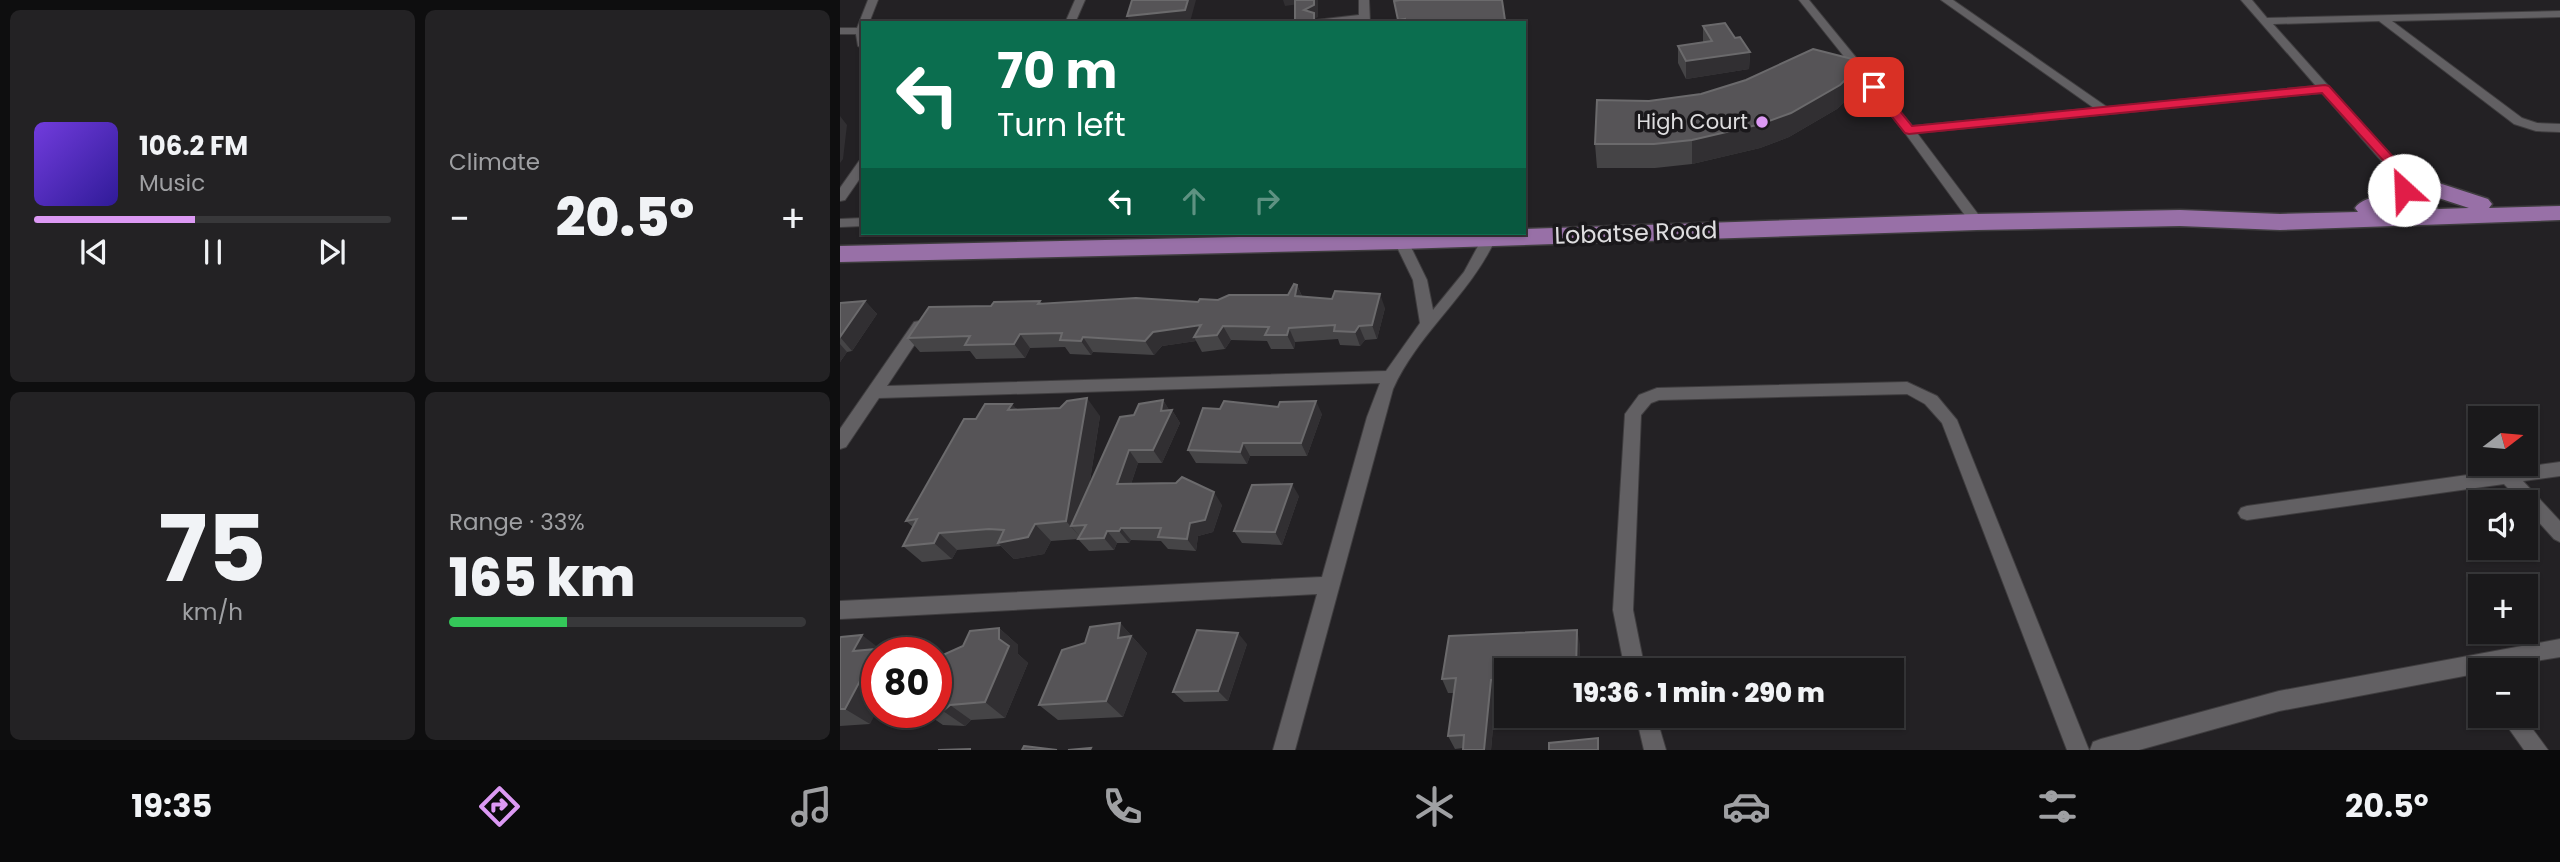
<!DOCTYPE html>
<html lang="en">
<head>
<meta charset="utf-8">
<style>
	body { margin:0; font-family:Poppins,sans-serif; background:#232224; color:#f1f3f6; height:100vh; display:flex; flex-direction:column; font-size:26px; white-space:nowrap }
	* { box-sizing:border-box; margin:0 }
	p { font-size:23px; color:#9fa0a3 }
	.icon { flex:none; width:38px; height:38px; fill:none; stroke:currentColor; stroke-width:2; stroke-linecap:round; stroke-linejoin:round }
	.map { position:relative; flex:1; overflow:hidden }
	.side { display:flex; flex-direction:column; gap:10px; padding:10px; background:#0e0e0f; width:840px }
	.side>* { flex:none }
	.top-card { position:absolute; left:21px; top:21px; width:665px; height:214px; border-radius:0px; box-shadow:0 2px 5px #0004,0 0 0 2px #38383a; background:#0b6e4f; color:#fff; overflow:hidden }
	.needle { width:46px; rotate:74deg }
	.buttons { position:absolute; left:1628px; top:406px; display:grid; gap:14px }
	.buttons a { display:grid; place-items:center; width:70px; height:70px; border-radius:0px; background:#1a191b; box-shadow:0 2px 5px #0004,0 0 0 2px #38383a; font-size:35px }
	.speed { position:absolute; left:21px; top:637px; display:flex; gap:14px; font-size:35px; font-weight:700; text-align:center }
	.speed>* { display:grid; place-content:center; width:91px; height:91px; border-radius:50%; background:#1a191b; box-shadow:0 2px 5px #0004,0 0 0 2px #38383a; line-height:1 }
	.speed .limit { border:10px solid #d22; background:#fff; color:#111 }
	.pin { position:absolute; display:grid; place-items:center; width:60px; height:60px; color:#fff; margin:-30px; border-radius:14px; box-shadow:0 4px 10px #0006 }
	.me { position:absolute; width:77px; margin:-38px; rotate:335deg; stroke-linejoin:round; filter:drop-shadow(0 0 5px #0008) }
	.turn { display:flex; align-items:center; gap:24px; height:147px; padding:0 21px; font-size:32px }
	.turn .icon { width:91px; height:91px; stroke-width:2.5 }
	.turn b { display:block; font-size:49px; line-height:60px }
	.lanes { display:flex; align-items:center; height:66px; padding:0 21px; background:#0003; justify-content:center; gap:35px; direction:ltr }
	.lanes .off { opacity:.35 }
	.big { font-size:52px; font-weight:800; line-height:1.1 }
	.side .tile { flex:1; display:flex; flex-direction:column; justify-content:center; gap:10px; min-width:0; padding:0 24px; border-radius:10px; background:#232224 }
	.side .dial { align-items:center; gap:0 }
	.dial b { font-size:91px; line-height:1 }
	.song { display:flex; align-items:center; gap:21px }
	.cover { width:84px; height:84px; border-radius:10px; background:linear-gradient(135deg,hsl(260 70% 55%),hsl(250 70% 35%)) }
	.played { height:7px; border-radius:4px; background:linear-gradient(90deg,#dc99f4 45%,#38383a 45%) }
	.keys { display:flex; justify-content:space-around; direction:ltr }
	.heat { display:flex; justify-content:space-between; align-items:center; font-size:38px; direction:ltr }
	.charge { height:10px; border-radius:5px; background:linear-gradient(90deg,#34c759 33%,#38383a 0) }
	.side .tiles { flex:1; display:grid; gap:10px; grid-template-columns:repeat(2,1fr) }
	.trip { position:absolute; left:654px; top:658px; width:410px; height:70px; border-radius:0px; background:#1a191b; box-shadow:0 2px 5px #0004,0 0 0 2px #38383a; font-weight:800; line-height:70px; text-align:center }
	.tabs { display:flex; height:112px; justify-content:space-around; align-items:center; background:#0a0a0b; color:#9fa0a3 }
	.tabs .icon { width:49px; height:49px }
	.tabs .on { color:#dc99f4 }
	.tabs b { font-size:32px; color:#f1f3f6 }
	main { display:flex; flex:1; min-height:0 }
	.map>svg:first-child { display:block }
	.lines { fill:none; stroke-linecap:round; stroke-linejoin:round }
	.minor-casing { stroke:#3f3d3f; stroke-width:2 }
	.trunk-casing { stroke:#3f3d3f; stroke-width:3 }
	.minor { fill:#626063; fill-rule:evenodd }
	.trunk { fill:#9870a7; fill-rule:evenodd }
	.wall { fill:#454446 }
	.shaded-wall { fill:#312f32 }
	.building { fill:#565457; stroke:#6b6a6c; stroke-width:2 }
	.route { fill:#e11d48; stroke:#92132f; stroke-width:2 }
	.poi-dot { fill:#dc99f4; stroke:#1a181b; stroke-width:2.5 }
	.labels { text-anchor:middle; stroke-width:7; stroke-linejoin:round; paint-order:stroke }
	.far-poi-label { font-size:21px; fill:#dedddf; stroke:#1a181b; text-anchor:end }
	.street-label { font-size:24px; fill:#dedddf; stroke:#1a181b }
</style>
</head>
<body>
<main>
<section class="side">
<div class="tiles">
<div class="tile">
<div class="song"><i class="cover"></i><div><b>106.2 FM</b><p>Music</p></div></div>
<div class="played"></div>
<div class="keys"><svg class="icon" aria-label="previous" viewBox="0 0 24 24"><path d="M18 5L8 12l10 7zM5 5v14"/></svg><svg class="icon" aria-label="pause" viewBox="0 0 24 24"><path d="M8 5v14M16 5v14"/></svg><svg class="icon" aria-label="next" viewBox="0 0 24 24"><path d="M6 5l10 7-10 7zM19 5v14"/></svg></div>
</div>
<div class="tile"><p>Climate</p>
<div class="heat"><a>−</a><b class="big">20.5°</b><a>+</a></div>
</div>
<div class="tile dial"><b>75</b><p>km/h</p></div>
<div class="tile"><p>Range · 33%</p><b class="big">165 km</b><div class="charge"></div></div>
</div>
</section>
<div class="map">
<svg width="1720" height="750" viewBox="0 0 1720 750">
	<rect width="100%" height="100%" fill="#232124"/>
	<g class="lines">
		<!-- minor casing -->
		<g class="minor-casing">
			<path id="minor" d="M28,0H38L29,23H23V49L18,46L16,34H0V28H17Z
				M235,0H245L235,23H225Z
				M519,0H529L530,23H471L476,20L519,15Z
				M959,0H969L1072,126L1254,108L1101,0H1113L1267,107L1476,86L1401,0H1412L1427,18L1720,11V17L1552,21L1682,118L1697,123L1720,124V132L1696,131L1674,124L1539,21L1433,24L1604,215V221H1594L1482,93L1077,133L1144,222L1137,226L1132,225L1065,133Z
				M23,160V174L5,200L0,201V188L19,161Z
				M23,218V226L0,227V219Z
				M555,233H569L568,241L587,280L593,310L624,272L644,235H654L656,238C630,295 578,333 553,389L455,750H433L477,594L0,619V601L482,577L527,417L540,383L39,398L6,447L0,449V429L74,322L79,321L87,326L47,386L546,371L580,323L573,280L554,241Z
				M1067,382L1097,396L1117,420L1249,750H1227L1102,423L1085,404L1067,394L819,400L811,403L801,415L793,610L805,670H785L773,610L785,414L799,395L817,388Z
				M1720,462V476L1683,481L1720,521V542L1714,539L1685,507V502H1681L1664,484L1407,520L1401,518L1398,513L1401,508L1407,506Z
				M1720,639V657L1640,670V673L1439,711L1299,750H1250L1253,742L1261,739L1439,691Z
				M796,716H816L826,750H804Z
				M1660,716H1683L1708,750H1684Z"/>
		</g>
		<!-- trunk casing -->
		<g class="trunk-casing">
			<path id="trunk" d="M1568,173L1648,199L1652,204L1649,208L1720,206V220L1440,230L1340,226L1137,230L561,249L0,262V246L570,233H684V229L1137,214L1340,210L1440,214L1518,212L1515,208C1522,197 1540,198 1550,189C1555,185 1556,180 1560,175ZM1574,190L1629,208L1541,211L1565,201Z"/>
		</g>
		<!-- minor -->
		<use href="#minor" class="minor"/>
		<!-- trunk -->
		<use href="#trunk" class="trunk"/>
	</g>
	<!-- wall -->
	<path class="wall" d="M863,26L895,38L910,52L909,69L846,79L838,63V46L863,43Z
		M1024,62L1020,86L997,109L949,137L920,148L852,164L815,168H757L755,144L861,94Z
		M457,285L462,296L545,308L537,339L525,340L520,346L500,345L498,339L455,342L454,349H431L427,341L391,340L385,349L362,352L356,341L322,346L314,355L253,352L251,355L230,354L225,347L190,348L185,358L136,359L130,351L80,352L68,338L151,306L200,301L203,304L358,302L448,295Z
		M25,301L37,314L12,351L7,352L0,362V303Z
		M323,400L329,410H332L340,423L322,463H298L291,484L382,505L373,532L358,536L356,551L328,549L321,541L291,540L289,543H277L274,550L249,551L238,539L211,541L204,554L174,559L161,546L117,550L112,559L82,562L63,546L73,527L66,521L136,419L177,410L260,416L249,487L294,415Z
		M380,409L482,414L467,456H410L407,464L356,463L348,450Z
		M459,496L442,545L402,543L394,531Z
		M280,623L307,653L283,717L218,720L199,705L245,643Z
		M159,628L178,645V654L188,663L165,718L131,720L125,726L103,725L84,712H96V673L123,646Z
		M0,638L44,652V653H37L30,724L0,726Z
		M407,644L388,701L344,702L333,692Z
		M740,644L739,670H667V694H656L651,750H623V748L615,749L608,736L614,693H608L602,679Z"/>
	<!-- shaded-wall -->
	<path class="shaded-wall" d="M348,0H356L350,22L290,23L287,16Z
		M443,0H458L459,4L445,6Z
		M474,0H478V17L475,19L477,23H474L464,10Z
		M565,19V23H559L558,20Z
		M910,52L909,69L846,79V61Z
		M1024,62L1020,86L997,109L949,137L920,148L852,164V140Z
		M0,116L7,125L3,159L0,163Z
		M457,285L463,299L455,296Z
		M540,294L545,308L537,339L532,325Z
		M25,301L37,314L12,351L0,337Z
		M361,325L354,337L356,341L322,346L314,355L305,341L313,332Z
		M383,326L391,340L385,349L377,335Z
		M519,326L525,340L520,346L515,332Z
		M449,328L455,342L454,349L447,335Z
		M180,334L190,348L185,358L174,344Z
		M243,337L253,352L251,355L241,341Z
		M0,344L7,352L0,362Z
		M247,398L260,416L243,525L231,526L241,538L226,521Z
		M323,400L331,413L332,410L340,423L322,463L313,450Z
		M476,401L482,414L467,456L461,443Z
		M172,404L187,421L168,410Z
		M403,443L410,456L407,464L400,452Z
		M289,450L298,463L287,496L277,484Z
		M452,484L459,496L442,545L435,532Z
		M374,492L382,505L373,532L358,536L356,551L347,539L350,523Z
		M195,524L211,541L204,554L174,559L158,543Z
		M281,528L291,540L289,543L279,531Z
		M267,531L277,543L274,550L264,538Z
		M99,533L117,550L112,559L94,543Z
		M280,623L307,653L283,717L266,701Z
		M159,628L178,645V654L188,663L165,718L145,702L159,639Z
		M737,630L740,644L739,670H736Z
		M398,633L407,644L388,701L378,691Z
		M22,635L44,652V653H37V711L30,724L5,709L13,651Z
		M651,680L656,694L651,750H644Z
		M110,705L131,720L125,726L103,711Z"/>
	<!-- building -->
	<path class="building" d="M292,0H348L345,10L287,16Z
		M455,0H474V5L464,10L474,13V23H455Z
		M560,0H662L665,20H659L660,23H565V19L558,20L554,1Z
		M885,23L895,38L900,37L910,52L846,61L838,46L872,41L863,26Z
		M973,49L1024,62L1000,85L951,113L921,124L852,140L814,144H755L757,100L809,101L861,94L906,80Z
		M454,284L457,285L455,296L492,299L495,291L540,294L532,325L519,326L515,332L494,331L495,325L449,328L447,335H425L429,327L383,326L377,335L354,337L361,325L313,332L305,341L243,337L241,341L220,340L222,333L180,334L174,344L125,345L130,336L68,338L89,307L151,306L154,302L200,301L198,304L296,298L358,302L360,299L378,300L389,295H448Z
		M25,301L0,337V303Z
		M247,398L226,521L195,524L188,537L158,543L164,530L149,529L99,533L94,543L63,546L77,519L66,521L124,419H136L145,404H172L168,410L220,408L227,401Z
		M323,400L321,411L332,410L313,450H289L277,484L336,483L342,477L374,492L365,520L350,523L347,539L318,537L321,528H281L279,531H267L264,538L238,539L246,525L231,526L280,417L294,415L299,404Z
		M384,401L438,407L440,402L476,401L461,443H403L400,452L348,450L363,408L380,409Z
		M452,484L435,532L394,531L412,485Z
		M280,623L278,638L291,636L266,701L199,705L222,650L245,643L250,627Z
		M159,628V639L169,646L145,702L110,705L103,711L96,710V673L105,654L123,646L130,631Z
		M357,630L398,633L378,691L333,692Z
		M737,630L736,670H667V679L651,680L644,750H623L624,735L608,736L616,678L602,679L609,636Z
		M22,635L13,651L37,649L5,709H0V638L1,637Z
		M758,738V750H709V743Z
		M184,746L217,750H182Z
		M251,748L250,750H228Z
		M130,749V750H98Z"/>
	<!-- route -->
	<path class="route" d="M1030,84H1038L1072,126L1485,85L1489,86L1574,180L1569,193H1560L1558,190L1561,180L1482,93L1069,134L1065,133L1030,89Z"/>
	<!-- markers -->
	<circle class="poi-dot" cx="922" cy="122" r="7"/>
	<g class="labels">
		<!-- far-poi labels -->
		<g class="far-poi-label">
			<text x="908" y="129">High Court</text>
		</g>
		<!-- street labels -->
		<g class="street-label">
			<text transform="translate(796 233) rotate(-2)" y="8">Lobatse Road</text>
		</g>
	</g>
</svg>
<div class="buttons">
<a><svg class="needle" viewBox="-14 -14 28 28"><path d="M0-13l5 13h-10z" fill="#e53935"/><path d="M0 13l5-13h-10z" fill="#9fa0a3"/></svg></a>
<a><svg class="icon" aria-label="sound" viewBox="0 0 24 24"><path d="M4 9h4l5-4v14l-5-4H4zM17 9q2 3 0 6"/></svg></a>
<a>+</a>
<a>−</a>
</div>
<div class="speed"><div class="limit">80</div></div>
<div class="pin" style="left:1034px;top:87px;background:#d93025"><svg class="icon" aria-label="arrive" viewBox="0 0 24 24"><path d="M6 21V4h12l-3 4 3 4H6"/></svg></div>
<svg class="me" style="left:1564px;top:190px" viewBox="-20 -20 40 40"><circle r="19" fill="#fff"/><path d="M0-13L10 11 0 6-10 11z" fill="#e11d48"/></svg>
<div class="trip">19:36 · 1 min · 290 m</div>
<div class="top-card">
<div class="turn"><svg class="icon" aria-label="left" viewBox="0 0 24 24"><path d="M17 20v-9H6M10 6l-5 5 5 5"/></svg><div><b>70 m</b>Turn left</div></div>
<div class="lanes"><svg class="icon" aria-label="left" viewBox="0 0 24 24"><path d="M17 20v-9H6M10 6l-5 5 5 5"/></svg><svg class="icon off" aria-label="ahead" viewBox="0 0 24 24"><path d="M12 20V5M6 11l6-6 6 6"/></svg><svg class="icon off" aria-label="right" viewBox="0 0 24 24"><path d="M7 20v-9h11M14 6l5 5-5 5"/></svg></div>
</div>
</div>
</main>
<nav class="tabs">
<b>19:35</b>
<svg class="icon on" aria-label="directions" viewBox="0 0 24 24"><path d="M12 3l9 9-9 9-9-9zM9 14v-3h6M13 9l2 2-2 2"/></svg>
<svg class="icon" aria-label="music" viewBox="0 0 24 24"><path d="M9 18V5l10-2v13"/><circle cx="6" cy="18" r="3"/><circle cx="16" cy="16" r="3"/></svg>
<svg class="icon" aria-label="phone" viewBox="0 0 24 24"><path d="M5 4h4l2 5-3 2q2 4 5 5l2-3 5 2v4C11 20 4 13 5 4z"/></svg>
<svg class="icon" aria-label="climate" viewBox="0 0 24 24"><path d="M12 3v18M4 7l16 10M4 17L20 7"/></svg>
<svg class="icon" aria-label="car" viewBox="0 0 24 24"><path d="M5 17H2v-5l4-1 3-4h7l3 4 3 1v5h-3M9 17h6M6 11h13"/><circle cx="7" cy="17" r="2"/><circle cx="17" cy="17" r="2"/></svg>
<svg class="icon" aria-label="filters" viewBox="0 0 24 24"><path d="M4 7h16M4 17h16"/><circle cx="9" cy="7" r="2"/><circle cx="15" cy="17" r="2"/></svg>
<b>20.5°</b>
</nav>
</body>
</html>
